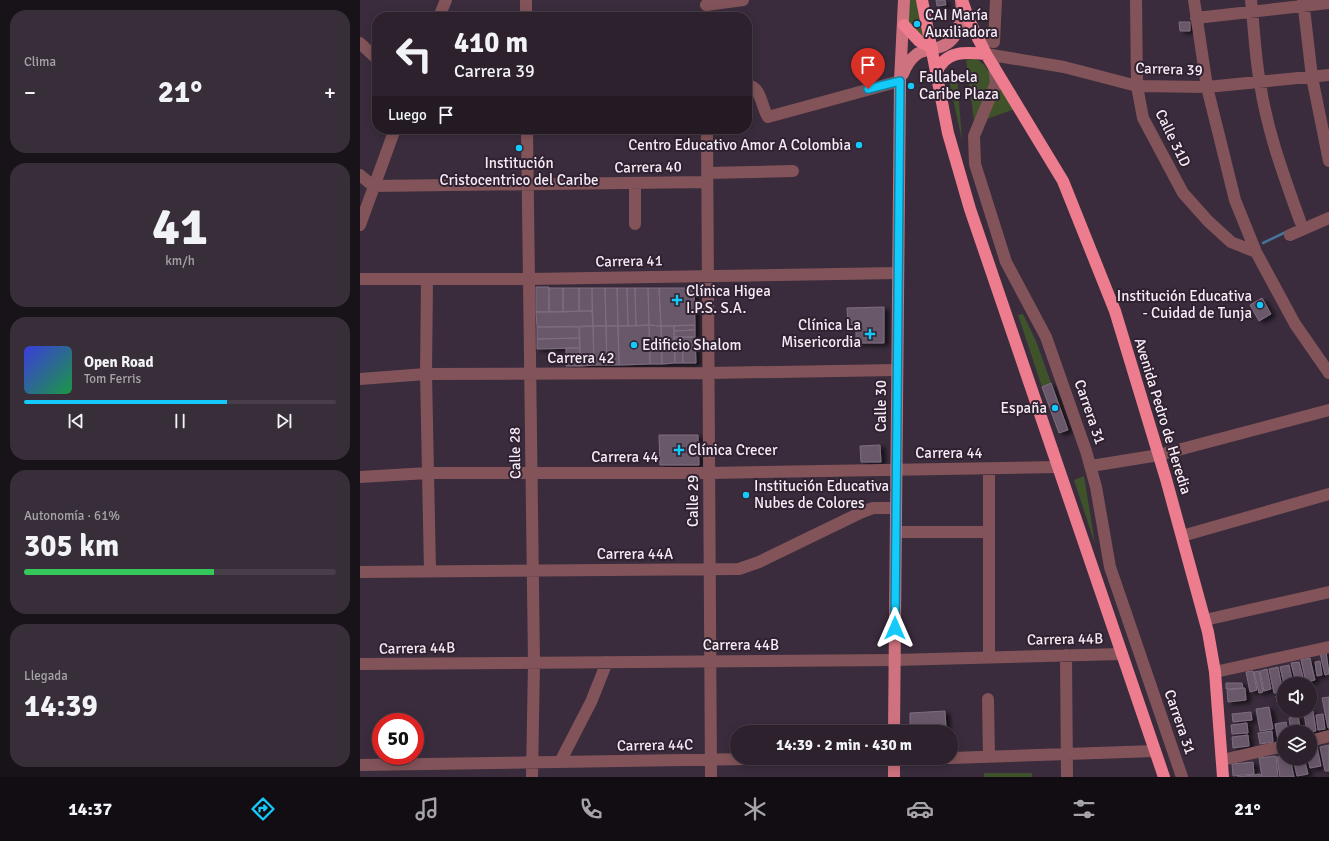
<!DOCTYPE html>
<html lang="es">
<head>
<meta charset="utf-8">
<style>
	body { margin:0; font-family:Signika,sans-serif; background:#382e39; color:#f1f3f6; height:100vh; display:flex; flex-direction:column; font-size:15px; white-space:nowrap }
	* { box-sizing:border-box; margin:0 }
	p { font-size:13px; color:#a6a3aa }
	.icon { flex:none; width:22px; height:22px; fill:none; stroke:currentColor; stroke-width:2; stroke-linecap:round; stroke-linejoin:round }
	.map { position:relative; flex:1; overflow:hidden }
	.drawer { display:flex; flex-direction:column; gap:10px; padding:10px; background:#181219; width:360px }
	.drawer>* { flex:none }
	.banner { position:absolute; left:12px; top:12px; width:380px; height:122px; border-radius:16px; box-shadow:0 2px 10px #0003,0 0 0 1px #483e49; background:#2c212d; color:#f1f3f6; overflow:hidden }
	.controls { position:absolute; left:917px; top:677px; display:grid; gap:8px }
	.controls a { display:grid; place-items:center; width:40px; height:40px; border-radius:50%; background:#2c212d; box-shadow:0 2px 10px #0003,0 0 0 1px #483e49; font-size:20px }
	.speed { position:absolute; left:12px; top:713px; display:flex; gap:8px; font-size:20px; font-weight:700; text-align:center }
	.speed>* { display:grid; place-content:center; width:52px; height:52px; border-radius:50%; background:#2c212d; box-shadow:0 2px 10px #0003,0 0 0 1px #483e49; line-height:1 }
	.speed .limit { border:6px solid #d22; background:#fff; color:#111 }
	.pin { position:absolute; display:grid; place-items:center; width:34px; height:34px; color:#fff; margin:-41px -17px; border-radius:50% 50% 50% 0; rotate:-45deg; box-shadow:0 0 4px #0007 }
	.pin .icon { rotate:45deg }
	.me { position:absolute; width:44px; margin:-22px; rotate:0deg; stroke-linejoin:round; filter:drop-shadow(0 0 3px #0008) }
	.turn { display:flex; align-items:center; gap:14px; height:84px; padding:0 16px; font-size:18px }
	.turn .icon { width:52px; height:52px; stroke-width:2.5 }
	.turn b { display:block; font-size:28px; line-height:34px }
	.then { display:flex; align-items:center; height:38px; padding:0 16px; background:#0003; gap:8px; font-size:15px }
	.big { font-size:30px; font-weight:700; line-height:1.1 }
	.drawer .card { flex:1; display:flex; flex-direction:column; justify-content:center; gap:6px; min-width:0; padding:0 14px; border-radius:16px; background:#382e39 }
	.drawer .dial { align-items:center; gap:0 }
	.dial b { font-size:52px; line-height:1 }
	.song { display:flex; align-items:center; gap:12px }
	.cover { width:48px; height:48px; border-radius:6px; background:linear-gradient(135deg,hsl(240 70% 55%),hsl(140 70% 35%)) }
	.played { height:4px; border-radius:2px; background:linear-gradient(90deg,#14cafb 65%,#483e49 65%) }
	.keys { display:flex; justify-content:space-around; direction:ltr }
	.heat { display:flex; justify-content:space-between; align-items:center; font-size:22px; direction:ltr }
	.charge { height:6px; border-radius:3px; background:linear-gradient(90deg,#34c759 61%,#483e49 0) }
	.trip { position:absolute; left:370px; top:725px; width:228px; height:40px; border-radius:20px; background:#2c212d; box-shadow:0 2px 10px #0003,0 0 0 1px #483e49; font-weight:700; line-height:40px; text-align:center }
	.dock { display:flex; height:64px; justify-content:space-around; align-items:center; background:#120d12; color:#a6a3aa }
	.dock .icon { width:28px; height:28px }
	.dock .active { color:#14cafb }
	.dock b { font-size:18px; color:#f1f3f6 }
	main { display:flex; flex:1; min-height:0 }
	.map>svg:first-child { display:block }
	.green { fill:#3f532b }
	.lines { fill:none; stroke-linecap:round; stroke-linejoin:round }
	.stream { stroke:#467499; stroke-width:2.5 }
	.building { fill:#69596b; stroke:#7e6d7f; filter:url(#shadow) }
	.minor { stroke:#825459; stroke-width:12 }
	.major { stroke:#cf727f; stroke-width:12 }
	.highway { stroke:#ed7d8e; stroke-width:12 }
	.route-casing { stroke:#0d83a3; stroke-width:10 }
	.route { stroke:#14cafb; stroke-width:7 }
	.poi-dot { fill:#14cafb; stroke:#302231; stroke-width:1.5 }
	.labels { text-anchor:middle; stroke-width:4; stroke-linejoin:round; paint-order:stroke }
	.poi-label { font-size:15px; fill:#f5ebf5; stroke:#302231; text-anchor:start }
	.street-label { font-size:15px; fill:#f5ebf5; stroke:#302231 }
</style>
</head>
<body>
<main>
<section class="drawer">
<div class="card"><p>Clima</p>
<div class="heat"><a>−</a><b class="big">21°</b><a>+</a></div>
</div>
<div class="card dial"><b>41</b><p>km/h</p></div>
<div class="card">
<div class="song"><i class="cover"></i><div><b>Open Road</b><p>Tom Ferris</p></div></div>
<div class="played"></div>
<div class="keys"><svg class="icon" aria-label="previous" viewBox="0 0 24 24"><path d="M18 5L8 12l10 7zM5 5v14"/></svg><svg class="icon" aria-label="pause" viewBox="0 0 24 24"><path d="M8 5v14M16 5v14"/></svg><svg class="icon" aria-label="next" viewBox="0 0 24 24"><path d="M6 5l10 7-10 7zM19 5v14"/></svg></div>
</div>
<div class="card"><p>Autonomía · 61%</p><b class="big">305 km</b><div class="charge"></div></div>
<div class="card"><p>Llegada</p><b class="big">14:39</b></div>
</section>
<div class="map">
<svg width="969" height="777" viewBox="0 0 969 777">
	<defs>
		<filter id="shadow"><feDropShadow dx="4.5" dy="2.5" stdDeviation="2" flood-color="#0009"/></filter>
	</defs>
	<rect width="100%" height="100%" fill="#3a2c3c"/>
	<!-- green -->
	<path class="green" d="M550,0H558L565,38L547,28Z
		M614,58C625,63 631,72 633,84L614,121L606,60Z
		M597,75L602,140L588,76Z
		M639,86L655,109L624,120Z
		M663,314L676,341L691,383L682,387L658,315Z
		M724,476L735,544L714,480Z
		M624,773H672V777H624Z"/>
	<g class="lines">
		<!-- stream -->
		<path class="stream" d="M903,243L928,231"/>
	</g>
	<!-- building -->
	<path class="building" d="M576,0H585L586,5L577,6Z
		M819,22H830V31H820Z
		M176,287H189V312H176Z
		M189,288H203V312H189Z
		M203,288H219V311L203,312Z
		M219,288H232V311H219Z
		M232,288H245L246,326H233Z
		M245,288H257L258,326H246Z
		M257,288H267L268,326H258Z
		M267,288H275L276,326H268Z
		M275,288H288L289,325L276,326Z
		M288,288H299L301,326L289,325Z
		M299,288H334L335,325L301,326Z
		M902,298L911,314L899,321L890,305Z
		M524,307V343H496V325L488,324L487,308Z
		M232,311L233,326L177,327L176,312Z
		M289,325L290,364L259,365L258,326Z
		M289,325L301,326L302,364H290Z
		M335,325V330L314,331V326Z
		M233,326L234,365L220,366L219,327Z
		M233,326H246L247,365H234Z
		M246,326H258L259,365H247Z
		M301,326H314L315,363L302,364Z
		M177,327H219L220,338L177,339Z
		M335,330V337H314V331Z
		M314,337H322L323,363H315Z
		M322,337H335L336,363H323Z
		M220,338V348L177,349V339Z
		M206,348H220V366H206Z
		M691,383L708,430L699,433L682,387Z
		M299,435H338L339,465H300Z
		M520,445L521,462H501L500,446Z
		M966,652L969,674L965,675L960,653Z
		M950,658L955,680L946,682L941,660Z
		M960,661L962,675L957,676L955,662Z
		M939,662L943,677L935,679L931,663Z
		M929,665L933,684H924L920,667Z
		M918,667L923,692L914,693L909,669Z
		M907,669L911,689L904,691L900,671Z
		M893,671L897,690L890,692L886,672Z
		M899,671L903,692L899,693L894,672Z
		M866,683H882L883,688L866,689Z
		M885,688L886,700L868,702L867,690Z
		M924,695V701L917,702L916,696Z
		M969,697V728H968L962,698Z
		M909,707L913,729L900,731L896,709Z
		M585,711L586,728L550,729V713Z
		M953,711L956,731L947,732L944,713Z
		M891,712L892,720L873,722L872,714Z
		M963,714L965,729L958,730L956,715Z
		M938,716L941,732H931L929,718Z
		M926,722L928,732H924V739L918,740L915,724Z
		M887,723L888,733L872,734L871,725Z
		M912,731L913,742L900,744L898,733Z
		M888,735L889,746L873,748L872,737Z
		M969,745V771H965L960,747Z
		M957,747L961,766L950,768L948,758H950V748Z
		M916,756L918,777H902L899,758Z
		M924,756V758H930L934,777H920L917,757Z
		M933,758H944L948,774L937,776Z
		M893,762L894,774L873,776L872,764Z
		M900,774L901,777H877Z"/>
	<g class="lines">
		<!-- minor -->
		<path class="minor" d="M166,0V17
			M776,0L777,86L783,118L823,193L848,221L871,242L896,252
			M834,0L847,87L875,200L896,252L935,324L969,373
			M891,0C894,27 895,56 900,83C907,131 924,176 940,221
			M943,0L952,77L969,161
			M346,5L383,0
			M79,17L86,0
			M836,18L969,3
			M618,39L634,42L636,0
			M0,43L17,59
			M626,54L704,67L777,86L847,87L969,75
			M634,66L636,83L614,136L615,164L646,262L686,337L726,451L736,487L750,567L822,777
			M387,85C402,87 401,107 408,117L540,81
			M167,129L174,663L172,777
			M347,129L351,777
			M347,173L433,171
			M0,175L13,186L347,182
			M275,183V224
			M0,225L35,129
			M930,235L969,218
			M0,279H169L538,273
			M67,279L66,374L70,570
			M0,379L66,374L348,373L537,370
			M731,466L799,455L969,410
			M629,469V657
			M0,477L68,473H349L697,467
			M536,532H629
			M822,536L969,494
			M0,572L379,569L399,562L502,512L513,508H536
			M845,620L969,592
			M706,655L707,777
			M0,664L535,660L762,654
			M855,672L969,647
			M628,699L629,757
			M950,741L969,736
			M591,758L795,751
			M862,760L924,746
			M200,762L231,702L247,662
			M0,765L388,759L591,758"/>
		<!-- major -->
		<path class="major" d="M543,74C546,66 549,60 557,54C564,49 572,50 580,47C600,40 603,18 601,0
			M534,732L540,81L544,0
			M534,777V758"/>
		<!-- highway -->
		<path class="highway" d="M562,0L588,133L610,209L804,777
			M602,0L609,20L626,54L703,181L755,311L806,479L848,632L855,672L863,777
			M544,25L559,41L572,48
			M576,74C584,50 606,52 626,54"/>
	</g>
	<g class="lines">
		<!-- route casing -->
		<g class="route-casing">
			<path id="route" d="M508,89L540,81L535,628"/>
		</g>
		<!-- route -->
		<use href="#route" class="route"/>
	</g>
	<!-- markers -->
	<g class="poi-dot">
		<circle cx="557" cy="24" r="4"/>
		<circle cx="551" cy="86" r="4"/>
		<circle cx="499" cy="145" r="4"/>
		<circle cx="159" cy="148" r="4"/>
		<path d="M315 294h4v4h4v4h-4v4h-4v-4h-4v-4h4z"/>
		<circle cx="900" cy="305" r="4"/>
		<path d="M508 328h4v4h4v4h-4v4h-4v-4h-4v-4h4z"/>
		<circle cx="274" cy="345" r="4"/>
		<circle cx="695" cy="408" r="4"/>
		<path d="M317 444h4v4h4v4h-4v4h-4v-4h-4v-4h4z"/>
		<circle cx="386" cy="495" r="4"/>
	</g>
	<g class="labels">
		<!-- poi labels -->
		<g class="poi-label">
			<text x="565" y="20">CAI María<tspan x="565" dy="17">Auxiliadora</tspan></text>
			<text x="559" y="82">Fallabela<tspan x="559" dy="17">Caribe Plaza</tspan></text>
			<text x="491" y="150" text-anchor="end">Centro Educativo Amor A Colombia</text>
			<text x="159" y="168" text-anchor="middle">Institución<tspan x="159" dy="17">Cristocentrico del Caribe</tspan></text>
			<text x="326" y="296">Clínica Higea<tspan x="326" dy="17">I.P.S. S.A.</tspan></text>
			<text x="892" y="301" text-anchor="end">Institución Educativa<tspan x="892" dy="17">- Cuidad de Tunja</tspan></text>
			<text x="501" y="330" text-anchor="end">Clínica La<tspan x="501" dy="17">Misericordia</tspan></text>
			<text x="282" y="350">Edificio Shalom</text>
			<text x="687" y="413" text-anchor="end">España</text>
			<text x="328" y="455">Clínica Crecer</text>
			<text x="394" y="491">Institución Educativa<tspan x="394" dy="17">Nubes de Colores</tspan></text>
		</g>
		<!-- street labels -->
		<g class="street-label">
			<text transform="translate(809 69) rotate(2)" y="5">Carrera 39</text>
			<text transform="translate(813 138) rotate(64)" y="5">Calle 31D</text>
			<text transform="translate(288 167) rotate(-1)" y="5">Carrera 40</text>
			<text transform="translate(269 261) rotate(-1)" y="5">Carrera 41</text>
			<text x="221" y="363">Carrera 42</text>
			<text transform="translate(521 406) rotate(-90)" y="5">Calle 30</text>
			<text transform="translate(730 412) rotate(71)" y="5">Carrera 31</text>
			<text transform="translate(803 416) rotate(73)" y="5">Avenida Pedro de Heredia</text>
			<text transform="translate(155 453) rotate(-91)" y="5">Calle 28</text>
			<text x="589" y="458">Carrera 44</text>
			<text x="265" y="462">Carrera 44</text>
			<text transform="translate(333 501) rotate(-90)" y="5">Calle 29</text>
			<text x="275" y="559">Carrera 44A</text>
			<text transform="translate(705 639) rotate(-1)" y="5">Carrera 44B</text>
			<text x="381" y="650">Carrera 44B</text>
			<text transform="translate(57 648) rotate(-1)" y="5">Carrera 44B</text>
			<text transform="translate(820 722) rotate(71)" y="5">Carrera 31</text>
			<text transform="translate(295 745) rotate(-1)" y="5">Carrera 44C</text>
		</g>
	</g>
</svg>
<div class="controls">
<a><svg class="icon" aria-label="sound" viewBox="0 0 24 24"><path d="M4 9h4l5-4v14l-5-4H4zM17 9q2 3 0 6"/></svg></a>
<a><svg class="icon" aria-label="layers" viewBox="0 0 24 24"><path d="M12 4l9 5-9 5-9-5zM3 14l9 5 9-5"/></svg></a>
</div>
<div class="speed"><div class="limit">50</div></div>
<div class="pin" style="left:508px;top:89px;background:#d93025"><svg class="icon" aria-label="arrive" viewBox="0 0 24 24"><path d="M6 21V4h12l-3 4 3 4H6"/></svg></div>
<svg class="me" style="left:535px;top:628px" viewBox="-20 -20 40 40"><path d="M0-17L14 15 0 8-14 15z" fill="#14cafb" stroke="#fff" stroke-width="4"/></svg>
<div class="trip">14:39 · 2 min · 430 m</div>
<div class="banner">
<div class="turn"><svg class="icon" aria-label="left" viewBox="0 0 24 24"><path d="M17 20v-9H6M10 6l-5 5 5 5"/></svg><div><b>410 m</b>Carrera 39</div></div>
<div class="then">Luego<svg class="icon" aria-label="arrive" viewBox="0 0 24 24"><path d="M6 21V4h12l-3 4 3 4H6"/></svg></div>
</div>
</div>
</main>
<nav class="dock">
<b>14:37</b>
<svg class="icon active" aria-label="directions" viewBox="0 0 24 24"><path d="M12 3l9 9-9 9-9-9zM9 14v-3h6M13 9l2 2-2 2"/></svg>
<svg class="icon" aria-label="music" viewBox="0 0 24 24"><path d="M9 18V5l10-2v13"/><circle cx="6" cy="18" r="3"/><circle cx="16" cy="16" r="3"/></svg>
<svg class="icon" aria-label="phone" viewBox="0 0 24 24"><path d="M5 4h4l2 5-3 2q2 4 5 5l2-3 5 2v4C11 20 4 13 5 4z"/></svg>
<svg class="icon" aria-label="climate" viewBox="0 0 24 24"><path d="M12 3v18M4 7l16 10M4 17L20 7"/></svg>
<svg class="icon" aria-label="car" viewBox="0 0 24 24"><path d="M5 17H2v-5l4-1 3-4h7l3 4 3 1v5h-3M9 17h6M6 11h13"/><circle cx="7" cy="17" r="2"/><circle cx="17" cy="17" r="2"/></svg>
<svg class="icon" aria-label="filters" viewBox="0 0 24 24"><path d="M4 7h16M4 17h16"/><circle cx="9" cy="7" r="2"/><circle cx="15" cy="17" r="2"/></svg>
<b>21°</b>
</nav>
</body>
</html>
